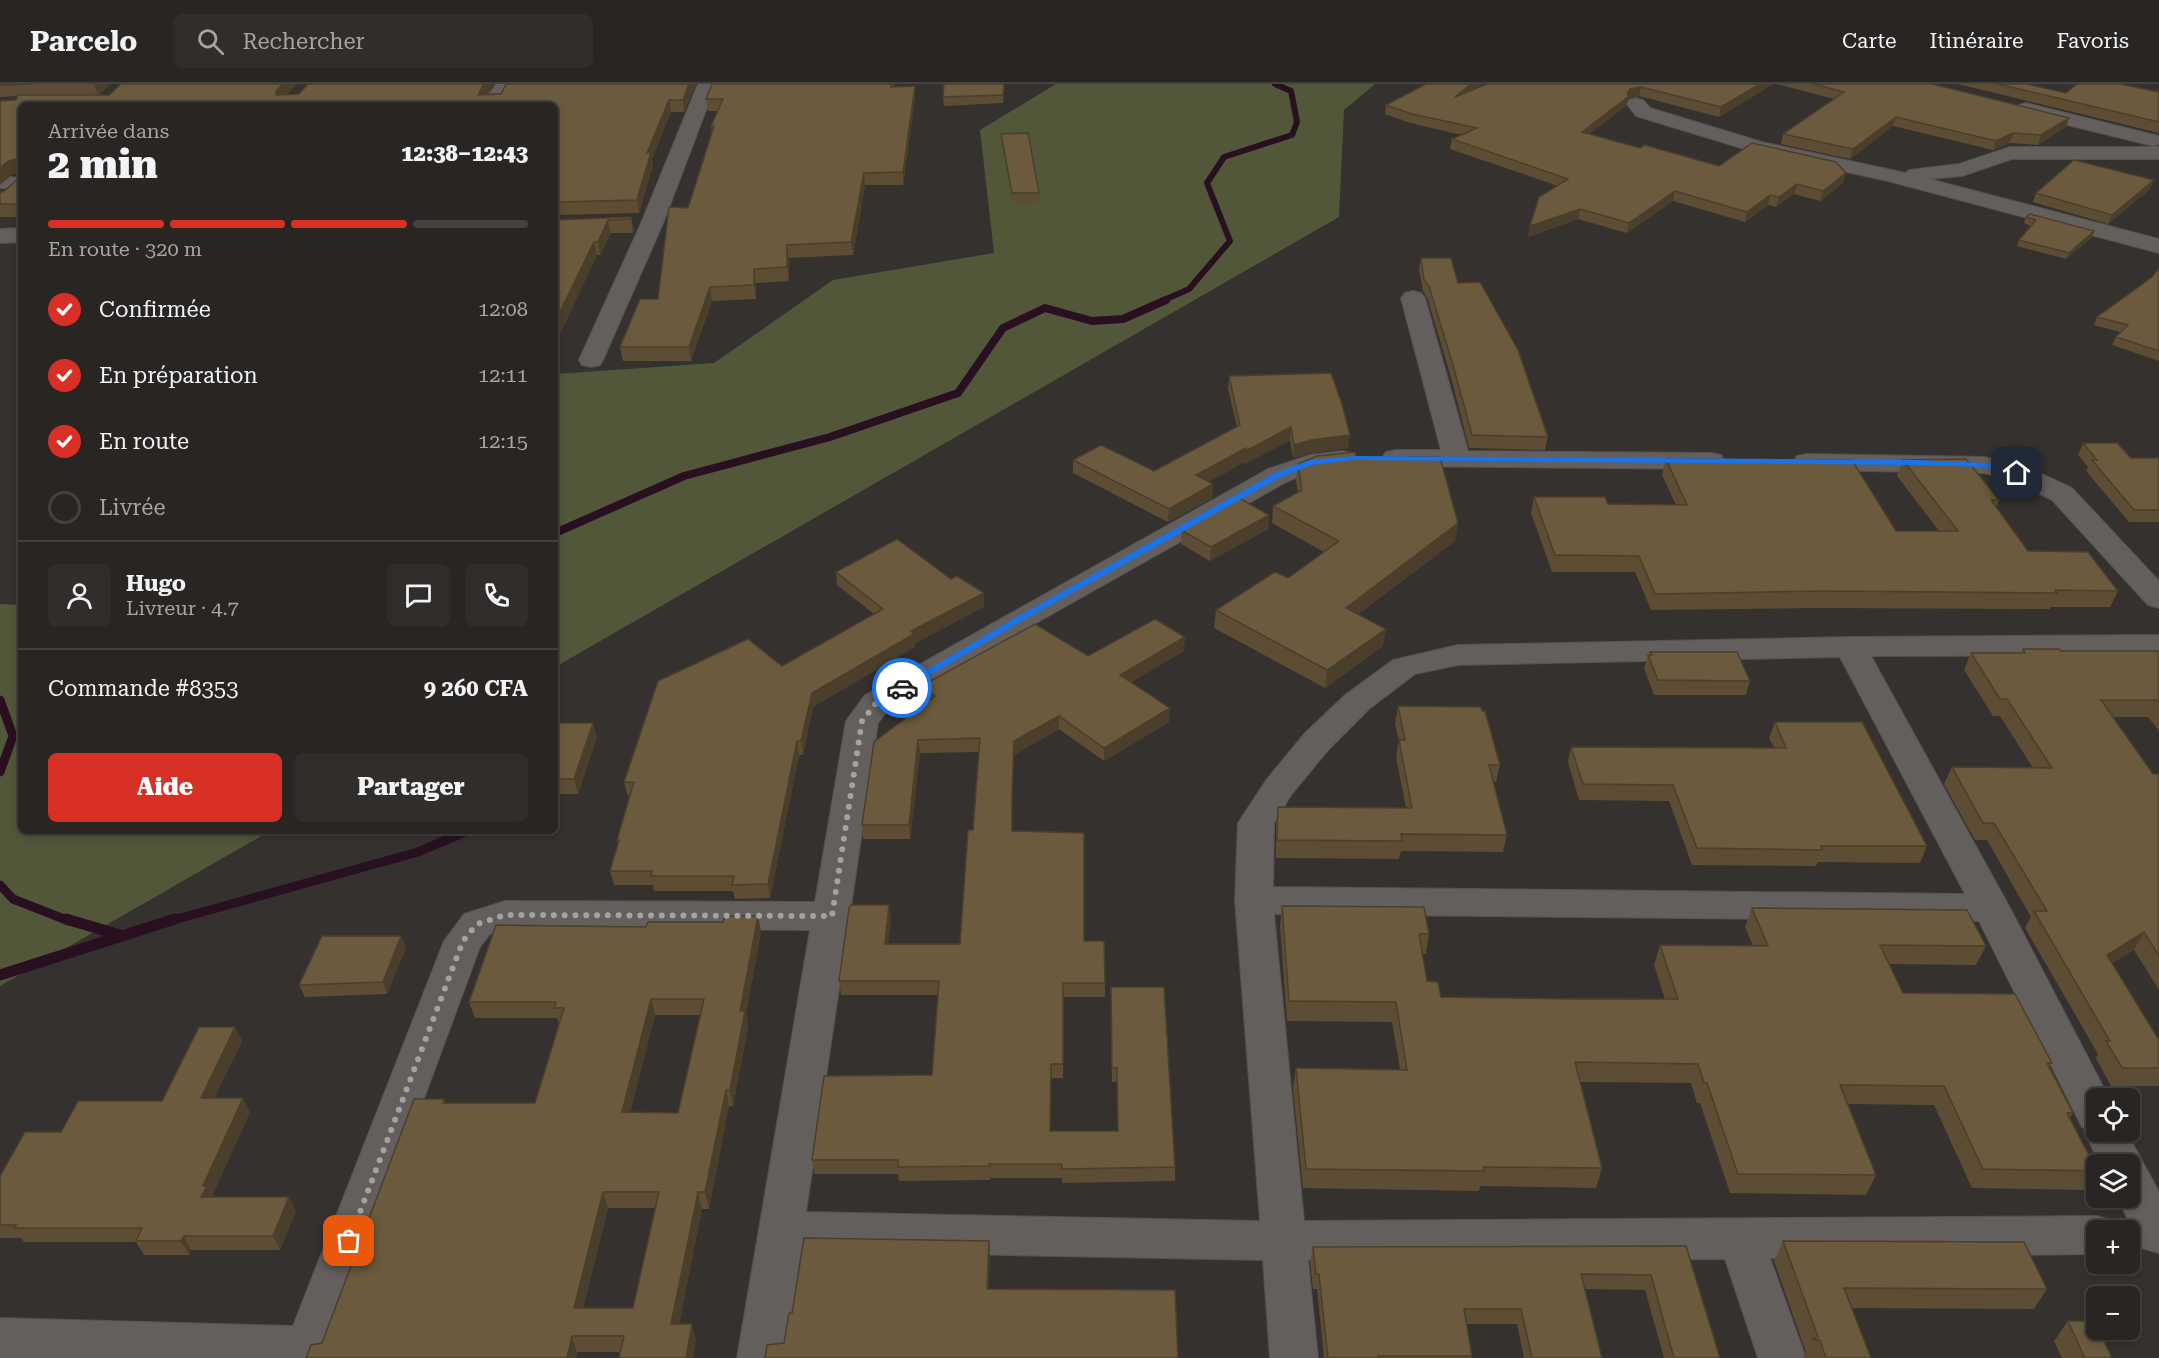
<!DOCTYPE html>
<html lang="fr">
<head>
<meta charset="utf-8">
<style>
  :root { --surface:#282523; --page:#302d2b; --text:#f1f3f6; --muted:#a5a5a6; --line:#444241; --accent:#d93025 }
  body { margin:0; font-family:"Roboto Serif",serif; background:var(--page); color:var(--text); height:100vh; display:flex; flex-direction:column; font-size:22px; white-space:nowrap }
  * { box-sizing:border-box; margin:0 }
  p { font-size:20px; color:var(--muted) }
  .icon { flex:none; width:33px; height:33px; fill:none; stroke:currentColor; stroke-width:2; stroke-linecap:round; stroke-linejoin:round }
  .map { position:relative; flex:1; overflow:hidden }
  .panel { position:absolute; left:18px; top:18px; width:540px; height:732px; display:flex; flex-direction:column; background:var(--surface); border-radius:9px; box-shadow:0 3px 9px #0003,0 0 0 2px var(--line) }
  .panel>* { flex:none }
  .controls { position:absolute; left:2086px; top:1004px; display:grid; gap:12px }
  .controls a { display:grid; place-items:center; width:54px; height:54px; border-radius:9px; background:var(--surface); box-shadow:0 3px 9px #0003,0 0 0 2px var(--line); font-size:30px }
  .pin { position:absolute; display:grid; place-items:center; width:51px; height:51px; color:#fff; margin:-26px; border-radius:12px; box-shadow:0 3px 9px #0006 }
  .courier { position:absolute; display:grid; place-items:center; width:60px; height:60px; margin:-30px; border:4px solid #1a73e8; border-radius:50%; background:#fff; color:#222; box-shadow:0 2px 8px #0007 }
  .headline em { font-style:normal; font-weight:800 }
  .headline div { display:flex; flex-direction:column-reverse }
  .headline { display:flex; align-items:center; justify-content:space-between; height:102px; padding:0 30px }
  h1 { font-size:39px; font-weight:800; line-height:45px }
  .bar { display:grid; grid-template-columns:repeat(4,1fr); gap:9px 6px; align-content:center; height:72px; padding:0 30px }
  .bar i { height:8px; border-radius:4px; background:var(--line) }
  .bar .current { background:var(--accent) }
  .bar p { grid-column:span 4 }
  .line { display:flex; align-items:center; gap:15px; padding:0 30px; border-top:2px solid var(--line) }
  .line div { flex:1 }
  .round { display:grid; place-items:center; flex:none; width:63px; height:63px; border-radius:9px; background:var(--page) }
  ol { padding:0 30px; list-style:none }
  li { display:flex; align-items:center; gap:18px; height:66px }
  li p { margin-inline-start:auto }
  li .icon { padding:6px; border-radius:50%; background:var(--accent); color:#fff; stroke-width:4 }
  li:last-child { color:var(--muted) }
  li i { width:33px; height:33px; border:3px solid var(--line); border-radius:50% }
  .primary-button { display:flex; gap:12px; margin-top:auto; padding:12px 30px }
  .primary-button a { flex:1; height:69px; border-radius:9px; background:var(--accent); color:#fff; font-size:24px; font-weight:800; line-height:69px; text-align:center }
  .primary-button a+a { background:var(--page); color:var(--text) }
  header { display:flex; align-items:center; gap:36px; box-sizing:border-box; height:84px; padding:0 30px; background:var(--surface); border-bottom:2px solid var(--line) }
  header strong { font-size:28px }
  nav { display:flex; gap:33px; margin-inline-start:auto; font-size:21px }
  .search { width:420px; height:54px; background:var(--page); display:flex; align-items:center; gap:15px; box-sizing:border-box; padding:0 21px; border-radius:9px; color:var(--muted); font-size:22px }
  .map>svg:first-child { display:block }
  .green { fill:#52573a }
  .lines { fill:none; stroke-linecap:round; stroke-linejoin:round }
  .stream-far3 { stroke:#291020; stroke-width:6 }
  .stream-far2 { stroke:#291020; stroke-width:8 }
  .stream-far1 { stroke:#291020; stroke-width:9 }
  .stream { stroke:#291020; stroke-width:11 }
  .minor-casing { stroke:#53504e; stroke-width:2 }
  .minor { fill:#635f5d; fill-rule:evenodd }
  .wall { fill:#5c4d34; fill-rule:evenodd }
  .shaded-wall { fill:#4b3f2b }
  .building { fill:#6b5a3d; stroke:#4b3f2b; stroke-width:1.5; fill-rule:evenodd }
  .route { fill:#1a73e8 }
  .done { stroke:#a5a2a0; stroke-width:6; stroke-dasharray:0 10.8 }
</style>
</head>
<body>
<header>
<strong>Parcelo</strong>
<div class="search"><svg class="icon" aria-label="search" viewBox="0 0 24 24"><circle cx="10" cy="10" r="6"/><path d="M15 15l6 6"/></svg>Rechercher</div>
<nav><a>Carte</a><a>Itinéraire</a><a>Favoris</a></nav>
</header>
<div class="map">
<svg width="2159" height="1274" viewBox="0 0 2159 1274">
  <rect width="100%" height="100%" fill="#35312f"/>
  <path class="green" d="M1056 0H1375L1344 26 1339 133 555 583V290L714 279 833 196 994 169 980 46Z
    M0 520 21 521V747H270L0 902Z"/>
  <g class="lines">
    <path class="stream-far3" d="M1162 217 1189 205 1230 157 1207 99 1224 73 1292 51 1297 38 1291 7 1275 0"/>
    <path class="stream-far2" d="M555 449 684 392 830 353 958 309 1003 244 1045 224 1092 237 1123 235 1166 216"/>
    <path class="stream-far1" d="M0 616 13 652 0 688
      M0 801 13 815 69 837
      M170 837 418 768 467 747"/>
    <path class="stream" d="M66 835 120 851
      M0 891 175 835"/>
    <g class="minor-casing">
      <path id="minor" d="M496 0H514L502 21H482Z
        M698 0H716L664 137 603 276 600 281 591 283 582 281 579 276 642 137Z
        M1636 14 1643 16 1650 24 1762 58 1906 89 1909 86 1959 80 2010 63H2159V75H2012L1962 92 1929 95 2159 155V169L1888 97 1751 67 1636 32 1627 20 1629 16Z
        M2026 19 2159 52V60L2153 62 2019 29 2016 25 2019 21Z
        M0 92 21 94V104H0Z
        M21 144V158L0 159V145Z
        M1413 207 1421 209 1425 214 1468 367 1711 369 1721 371 1725 377 1721 383 1711 385 1396 382 1386 380 1382 374 1386 368 1396 366H1441L1401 214 1405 209Z
        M1342 367 1352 369 1356 375 1352 381 1315 387 1288 397 1029 543 889 625 878 639 850 829 852 832 849 837 806 1128 1260 1137 1235 816 1238 739 1267 695 1305 649 1345 611 1393 576 1458 561 1850 553 2159 551V571L1871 572 2010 824 2109 1014H2097V1047H2126L2159 1108V1169L2142 1164 2117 1113H2130V1080H2100L2084 1047 2085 1044 2082 1043 1979 837 1274 830 1304 1137 2097 1132 2113 1137 2117 1146H2097V1170L1770 1174 1806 1274H1758L1725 1175 1308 1176 1318 1274H1270L1263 1176 801 1167 785 1274H737L810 846 506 845 490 850 480 863 328 1274H0V1234L293 1242 444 857 464 830 505 817 815 818 846 637 865 611 1268 385 1310 371ZM1840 573 1965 810 1273 803 1274 739 1291 711 1329 665 1369 625 1415 590 1458 581Z
        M1807 370 1984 373 2027 383 2072 404 2159 497V524L2148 521 2052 416 2008 395 1984 389 1807 386 1797 384 1793 378 1797 372Z"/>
    </g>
    <use href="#minor" class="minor"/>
  </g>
  <path class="wall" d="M0 0H111L98 11H109L121 0H297L287 10H299L308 0H493L488 10 696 0 684 28H671L652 75 653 81 639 129 555 131V21H21V133H0V108H3L17 96 18 89 13 90 16 16 18 12 0 13Z
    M894 0 893 3 915 14 903 101H865L853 171 789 174V197L756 199V215L712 217 691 277H623L620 263 658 215 688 124 712 48 711 42 718 27H708L706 15Z
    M1005 0 1003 19 944 22 943 13Z
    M1481 0 1475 5 1773 0 1719 33 1639 12 1628 14 1626 22 1589 50 1640 64 1719 82 1843 99 1820 117 1794 110 1776 123 1768 121 1745 138 1673 117 1627 149 1578 135 1528 153 1558 102 1450 65 1452 55 1462 51 1410 39 1385 30 1386 21Z
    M1777 0H1932L2066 43 2038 61 2010 59 1993 66 1893 42 1850 75 1781 60 1783 50 1834 15Z
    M1958 0H2027L2066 9 2159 8V49Z
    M1001 50 1039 109V119H1013L1002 59Z
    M2150 105 2108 140 2033 118 2036 109Z
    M631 133 634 146 633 149H611L600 171H597L559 252H555V136Z
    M2026 133 2094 147 2092 153 2066 175 2017 162 2019 156 2031 142 2024 139Z
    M1421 174 1458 199 1548 353 1545 366 1469 364 1451 293 1427 213 1423 208 1419 185Z
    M2159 184V277L2112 261 2116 253 2120 248 2094 241 2097 233 2152 193Z
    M1229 292 1348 364 1310 369 1293 374 1290 356 1245 380V378L1208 398 1213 400 1212 414 1168 438 1073 389V376L1154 387 1237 343 1228 305Z
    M2083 359 2131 374H2159V438H2129L2086 387 2088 383 2078 371Z
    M1356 373 1458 439 1455 457 1358 530 1383 562 1325 604 1214 544 1216 526 1288 494 1324 468 1272 439 1273 422 1298 409 1296 396 1298 380Z
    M1666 375 1896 447H1939L1897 392 1903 376 1999 416 1996 423 2028 467 2118 507 2110 523H2051L2050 525 1817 524 1651 526 1635 488H1552L1531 429 1534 413 1608 420 1676 421 1662 391Z
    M1269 431 1268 445 1210 477 1181 460V446Z
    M836 488 984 523 915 559V563L813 623 803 671H799L770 814 735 815 733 807H654L653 801H614L610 787 618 761 617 756 630 712H628L624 698 782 582 874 530 837 501Z
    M2023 565 2061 567H2159V647L2148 633H2112L2153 690H2159V906L2134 866 2112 879 2159 956V1002H2111L2096 974 2098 970 2025 844 2031 833 1987 756H1975L1944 700 1952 683 2033 684 2000 632H1993L1964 586 1971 569H2021Z
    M1184 567 1131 598 1169 638 1104 677 1059 645 1014 671 1012 722V747L1084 857 1105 899V913H1063V994H1051L1050 1047H1118L1117 998H1112L1111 903 1175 1083V1097L1062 1099V1094H990V1096L899 1097 898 1090H814L812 1076 932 991 938 911H841L839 897 889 821 891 835 888 860H960L973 746 979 668 920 669 910 755H863L862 741 927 618 922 615 921 602 1088 572Z
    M1650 568 1750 597 1746 611H1654L1644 585 1648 571H1650Z
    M1398 622 1500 681 1496 698H1493L1507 751 1503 768 1401 767 1399 775 1276 774V741L1278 723 1406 724 1396 673 1399 657 1395 640Z
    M1775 638 1927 762 1920 779 1818 778 1816 782 1692 781 1669 717 1579 716 1568 678 1571 663 1774 664 1769 654Z
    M555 642 597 653 578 710H555Z
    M1282 822 1429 850 1426 870H1422L1427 897 1441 913 1665 915 1654 881 1660 861 1753 862 1745 843 1752 824 1986 862 1976 881 1889 880 1903 909 2052 979 2050 984 2073 1029 2070 1034 2097 1087 2085 1106 1972 1104 1934 1021 1848 1020 1876 1091 1866 1111 1730 1109 1700 1019H1697L1691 999 1580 998 1602 1084 1596 1104 1480 1102 1479 1107 1303 1104 1293 1004 1296 984 1400 985 1392 938 1287 937 1280 841Z
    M761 848 746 930 748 943 733 1022H729L709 1125H702L679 1240 696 1256 620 1268H577L576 1274H306L322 1259 444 1015 446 1019H535L559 941 557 934H475L469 918ZM655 931H700L678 1029H630ZM608 1124H656L633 1224H583Z
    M401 852 406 864 387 910 305 913 299 901Z
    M235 943 242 957 214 1014 250 1028 212 1112 213 1113 296 1127 280 1166H191L189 1171H144L136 1158H24L21 1154H0V1092L61 1048 162 1017Z
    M1783 1157 2047 1205 2034 1225 1852 1224 1871 1274H1803L1806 1268 1774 1177Z
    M1686 1162 1720 1274H1664L1645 1206 1585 1205 1602 1274H1524L1517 1240H1466L1472 1272V1274H1324L1317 1205H1313L1310 1178 1313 1163Z
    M2068 1237 2112 1274H2062L2054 1257Z"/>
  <path class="shaded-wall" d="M94 0H111L98 11Z
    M283 0H297L279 19 276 11V7Z
    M484 0H493L481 21 478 11Z
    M689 0H696L684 28 683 16Z
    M1004 0H1005L1003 19V11Z
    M1471 0H1481L1454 22 1455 13Z
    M1760 0H1773L1719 33 1721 23Z
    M915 2V14L903 101V88Z
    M1641 3 1639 12 1628 14 1626 22 1580 57 1582 48 1627 10 1630 5Z
    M669 16 671 28 652 75 653 81 639 129 637 116 647 69Z
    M1896 33 1893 42 1850 75 1853 65Z
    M2069 34 2066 43 2038 61 2041 51Z
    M2013 49 2010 59 1993 66 1996 57Z
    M15 75 20 88 13 90 0 101V84L7 78Z
    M864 89 865 101 853 171 851 158Z
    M1846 89 1843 99 1820 117 1823 107Z
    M2154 96 2150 105 2108 140 2112 131Z
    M1797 100 1794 110 1776 123 1779 113Z
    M1675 107 1673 117 1627 149 1629 139Z
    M1770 111 1768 121 1745 138 1747 128Z
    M1580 125 1578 135 1528 153 1530 142Z
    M631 133 634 146 633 149 631 135Z
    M608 136 611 149 600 171 598 158Z
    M2094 147 2092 153 2066 175 2069 169Z
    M594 158 597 171 559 252 556 238Z
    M787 161 789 174V197L787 183Z
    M754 185 756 199V215L754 201Z
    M710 203 712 217 691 277 689 263Z
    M1291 343 1290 356 1245 380 1246 367Z
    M1350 351 1348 364 1310 369 1293 374 1294 361 1311 356Z
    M1246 364 1245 378 1196 405V391Z
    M1213 400 1212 414 1168 438 1169 425Z
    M1269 431 1268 445 1210 477 1211 463Z
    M1458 439 1455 457 1343 542 1346 524Z
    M984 509V523L915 559V563L813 623 803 671 801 657 812 609 911 547Z
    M1386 545 1383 562 1325 604 1327 586Z
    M1185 553 1184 567 1120 605V591Z
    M1170 624 1169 638 1104 677V664Z
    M1059 632V645L1014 671 1012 722V761V709L1014 657Z
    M593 639 597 653 578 710 574 695Z
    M918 656 920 669 910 755 909 741Z
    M797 657 799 671 770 814 768 800Z
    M889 821 891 835 886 874 885 860Z
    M758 832 761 848 746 930 748 943 733 1022 730 1006 740 927Z
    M2144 848 2134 866 2097 888 2107 871Z
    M401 852 406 864 387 910 383 898Z
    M651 915 655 931 626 1045 622 1028Z
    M235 943 242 957 208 1028 201 1014Z
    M726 1006 729 1022 709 1125 705 1108Z
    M243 1014 250 1028 212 1112 214 1115 201 1113 203 1102Z
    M603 1108 608 1124 579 1240 574 1224Z
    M698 1108 702 1125 676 1256 671 1240Z
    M289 1113 296 1127 280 1166 273 1152Z
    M184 1152 191 1166 189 1171 181 1157Z
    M989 1157 990 1173 988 1221 987 1205Z
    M692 1240 696 1256 693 1274H686Z
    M572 1252 577 1268 576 1274H567Z"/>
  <path class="building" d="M0 0H34L0 1Z
    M121 0H283L276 7V11L299 10 308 0H484L478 11 501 10 506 0H689L683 16H669L647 69 651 68 637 116 555 118V21H21V120H0V108H3L17 96 18 77 15 75 7 78 0 84V17L16 16 18 11H109Z
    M712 0H891V3L915 2 903 88 864 89 851 158 787 161V183L754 185V201L710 203 689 263H620L640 215H658L669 123 688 124 714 42H711L723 15H706Z
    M944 0H1004L1003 11 943 13Z
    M1426 0H1471L1455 13 1487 0H1760L1721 23 1641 3 1630 5 1627 10 1628 13 1582 48 1640 64 1645 61 1719 82 1752 59 1836 78 1846 89 1823 107 1797 100 1779 113 1770 111 1747 128 1675 107 1629 139 1580 125 1530 142 1539 113 1568 95 1452 55 1477 44 1412 30 1386 21Z
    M1814 0H1932L2069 34 2041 51 2013 49 1996 57 1896 33 1853 65 1783 50 1844 8Z
    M1998 0H2027L2066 9 2077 0H2120L2159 8V38Z
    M1028 49 1039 109H1012L1001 50Z
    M2074 76 2154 96 2112 131 2036 109Z
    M2030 130 2094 147 2069 169 2019 156 2036 136 2026 133Z
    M631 133V135L608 136 598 158H594L555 238V136Z
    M1421 174H1451L1458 199 1480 198 1518 266 1548 353 1472 351 1453 281 1429 202 1424 196Z
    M2159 184V267L2116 253 2128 241 2097 233 2152 193Z
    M1331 289 1342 320 1350 351 1311 356 1294 361 1291 343 1246 367V364L1196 391 1213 400 1169 425 1073 376 1101 361 1154 387 1240 341 1229 292Z
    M2083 359H2117L2131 374H2159V426H2134L2092 376H2097Z
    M1355 368 1356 373H1440L1458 439 1346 524 1386 545 1327 586 1216 526 1275 488 1288 494 1339 457 1273 422 1302 406 1298 380 1317 372Z
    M1666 375 1852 376 1896 447H1958L1903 376 1966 375 1999 416H1991L2028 467 2088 468 2118 507 2055 506 2057 509 1823 507 1655 510 1639 472 1555 471 1534 413H1605L1608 420 1687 421Z
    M1239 414 1269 431 1211 463 1181 446Z
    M897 455 951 495 957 492 984 509 911 547 914 550 812 609 801 657H797L768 800 732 801 734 792H651L652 787H610L619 756H617L634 698H624L658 597 748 555 782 582 883 525 836 488Z
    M1155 535 1185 553 1120 591 1170 624 1104 664 1059 632 1014 657 1012 709V747L1084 749V857H1104L1105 899H1063V980H1051L1050 1047H1118L1117 984H1112L1111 903H1164L1175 1083 1062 1085V1080H989V1082L898 1083V1076H812L824 992 932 991 939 897H839L849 824 851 821H889L885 860H960L968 746H973L980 654 918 656 909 741H862L874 658 935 612 921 602 1035 540 1088 572Z
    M2023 565H2059L2061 567H2159V619L2157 616H2101L2153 690H2159V872L2144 848 2107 871 2159 956V984H2122L2106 957H2110L2034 827H2047L1994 739H1983L1952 683 2052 684 2007 615H2000L1971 569H2025Z
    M1650 568H1737L1750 597 1658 596 1648 571H1652Z
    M1398 622 1481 623 1482 627H1485L1500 681H1489L1507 751 1401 750 1402 757 1277 756 1278 723 1412 724 1399 656H1405Z
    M1775 638H1862L1927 762H1821L1822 766 1697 764 1673 701 1583 700 1571 663 1786 664Z
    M556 639H593L574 695H555V642Z
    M1282 822 1424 823 1429 850H1419L1427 897 1438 898 1441 913 1570 915H1678L1660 861 1768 862 1752 824 1967 826 1986 862 1880 861 1903 909 2015 910 2052 979H2047L2073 1029H2067L2097 1087 1983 1085 1944 1002 1840 1001 1876 1091 1738 1090 1707 999H1704L1698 980 1575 978 1602 1084 1483 1083 1484 1087 1306 1085 1296 984 1407 986 1396 918 1289 917Z
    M725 832H758L740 927H745L730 1006H726L705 1108H698L671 1240H692L686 1274H619L624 1252H572L567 1274H306L311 1261 322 1259 414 1015H444L443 1019H535L564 924H554L556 918H469L496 841 646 843 648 838H723ZM651 915H704L678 1029 622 1028ZM603 1108H659L633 1224H574Z
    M322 852H401L383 898 299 901Z
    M199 943H235L201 1014H243L203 1102H207L201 1113H289L273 1152H184L181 1157H136L142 1144H14L16 1141H0V1092L25 1048H61L78 1017H162Z
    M804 1154 989 1157 987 1205 1175 1206 1178 1274H765L767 1261 784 1259 789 1229H792Z
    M1783 1157 2024 1158 2047 1205 1844 1204 1871 1274H1826L1820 1256H1812L1818 1253Z
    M1686 1162 1720 1274H1674L1651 1191 1581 1190 1602 1274H1532L1521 1225H1464L1472 1272H1378V1274H1328L1319 1190H1316L1313 1163Z
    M2068 1237H2094L2112 1274H2085Z"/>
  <path class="route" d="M1353 372 1918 376 1984 379 2021 389 2017 392 1984 383 1918 381 1353 376 1312 381 1281 393 1022 537 905 606 897 604 1015 534 1275 389 1310 376Z"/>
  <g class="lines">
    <path class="done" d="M349 1157 463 857 477 840 505 831 832 832 862 637 877 618 902 604"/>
  </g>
</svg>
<div class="controls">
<a><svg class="icon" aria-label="locate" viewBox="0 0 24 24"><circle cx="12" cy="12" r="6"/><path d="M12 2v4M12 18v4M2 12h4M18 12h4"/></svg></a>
<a><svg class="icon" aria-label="layers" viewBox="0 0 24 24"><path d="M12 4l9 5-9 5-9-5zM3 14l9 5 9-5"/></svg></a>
<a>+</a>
<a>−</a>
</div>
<div class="pin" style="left:349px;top:1157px;background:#ea580c"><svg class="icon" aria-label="bag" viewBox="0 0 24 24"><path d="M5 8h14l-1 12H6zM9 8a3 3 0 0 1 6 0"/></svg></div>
<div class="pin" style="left:2017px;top:389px;background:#1f2937"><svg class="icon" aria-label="home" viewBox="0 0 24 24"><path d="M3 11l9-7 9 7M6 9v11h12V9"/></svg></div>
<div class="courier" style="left:902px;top:604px"><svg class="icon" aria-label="car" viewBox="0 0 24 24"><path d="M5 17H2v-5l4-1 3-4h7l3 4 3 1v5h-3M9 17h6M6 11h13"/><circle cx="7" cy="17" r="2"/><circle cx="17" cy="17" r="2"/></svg></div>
<section class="panel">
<div class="headline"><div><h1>2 min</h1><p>Arrivée dans</p></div><em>12:38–12:43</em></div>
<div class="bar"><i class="current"></i><i class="current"></i><i class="current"></i><i></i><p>En route · 320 m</p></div>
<ol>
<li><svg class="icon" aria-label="check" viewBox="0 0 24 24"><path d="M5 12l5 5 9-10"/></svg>Confirmée<p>12:08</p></li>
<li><svg class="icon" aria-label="check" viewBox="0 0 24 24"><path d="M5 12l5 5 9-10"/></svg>En préparation<p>12:11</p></li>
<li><svg class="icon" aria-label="check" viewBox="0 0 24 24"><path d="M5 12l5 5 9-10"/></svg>En route<p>12:15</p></li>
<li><i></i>Livrée</li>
</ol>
<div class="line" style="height:108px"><a class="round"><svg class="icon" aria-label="person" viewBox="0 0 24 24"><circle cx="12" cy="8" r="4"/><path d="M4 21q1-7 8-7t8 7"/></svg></a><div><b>Hugo</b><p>Livreur · 4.7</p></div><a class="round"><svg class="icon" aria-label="chat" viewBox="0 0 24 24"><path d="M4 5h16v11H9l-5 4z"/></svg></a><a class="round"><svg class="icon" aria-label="phone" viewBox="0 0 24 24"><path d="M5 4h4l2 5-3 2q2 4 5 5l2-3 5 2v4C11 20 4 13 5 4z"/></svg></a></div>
<div class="line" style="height:78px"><div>Commande #8353</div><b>9 260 CFA</b></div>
<div class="primary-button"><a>Aide</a><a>Partager</a></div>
</section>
</div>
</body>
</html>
